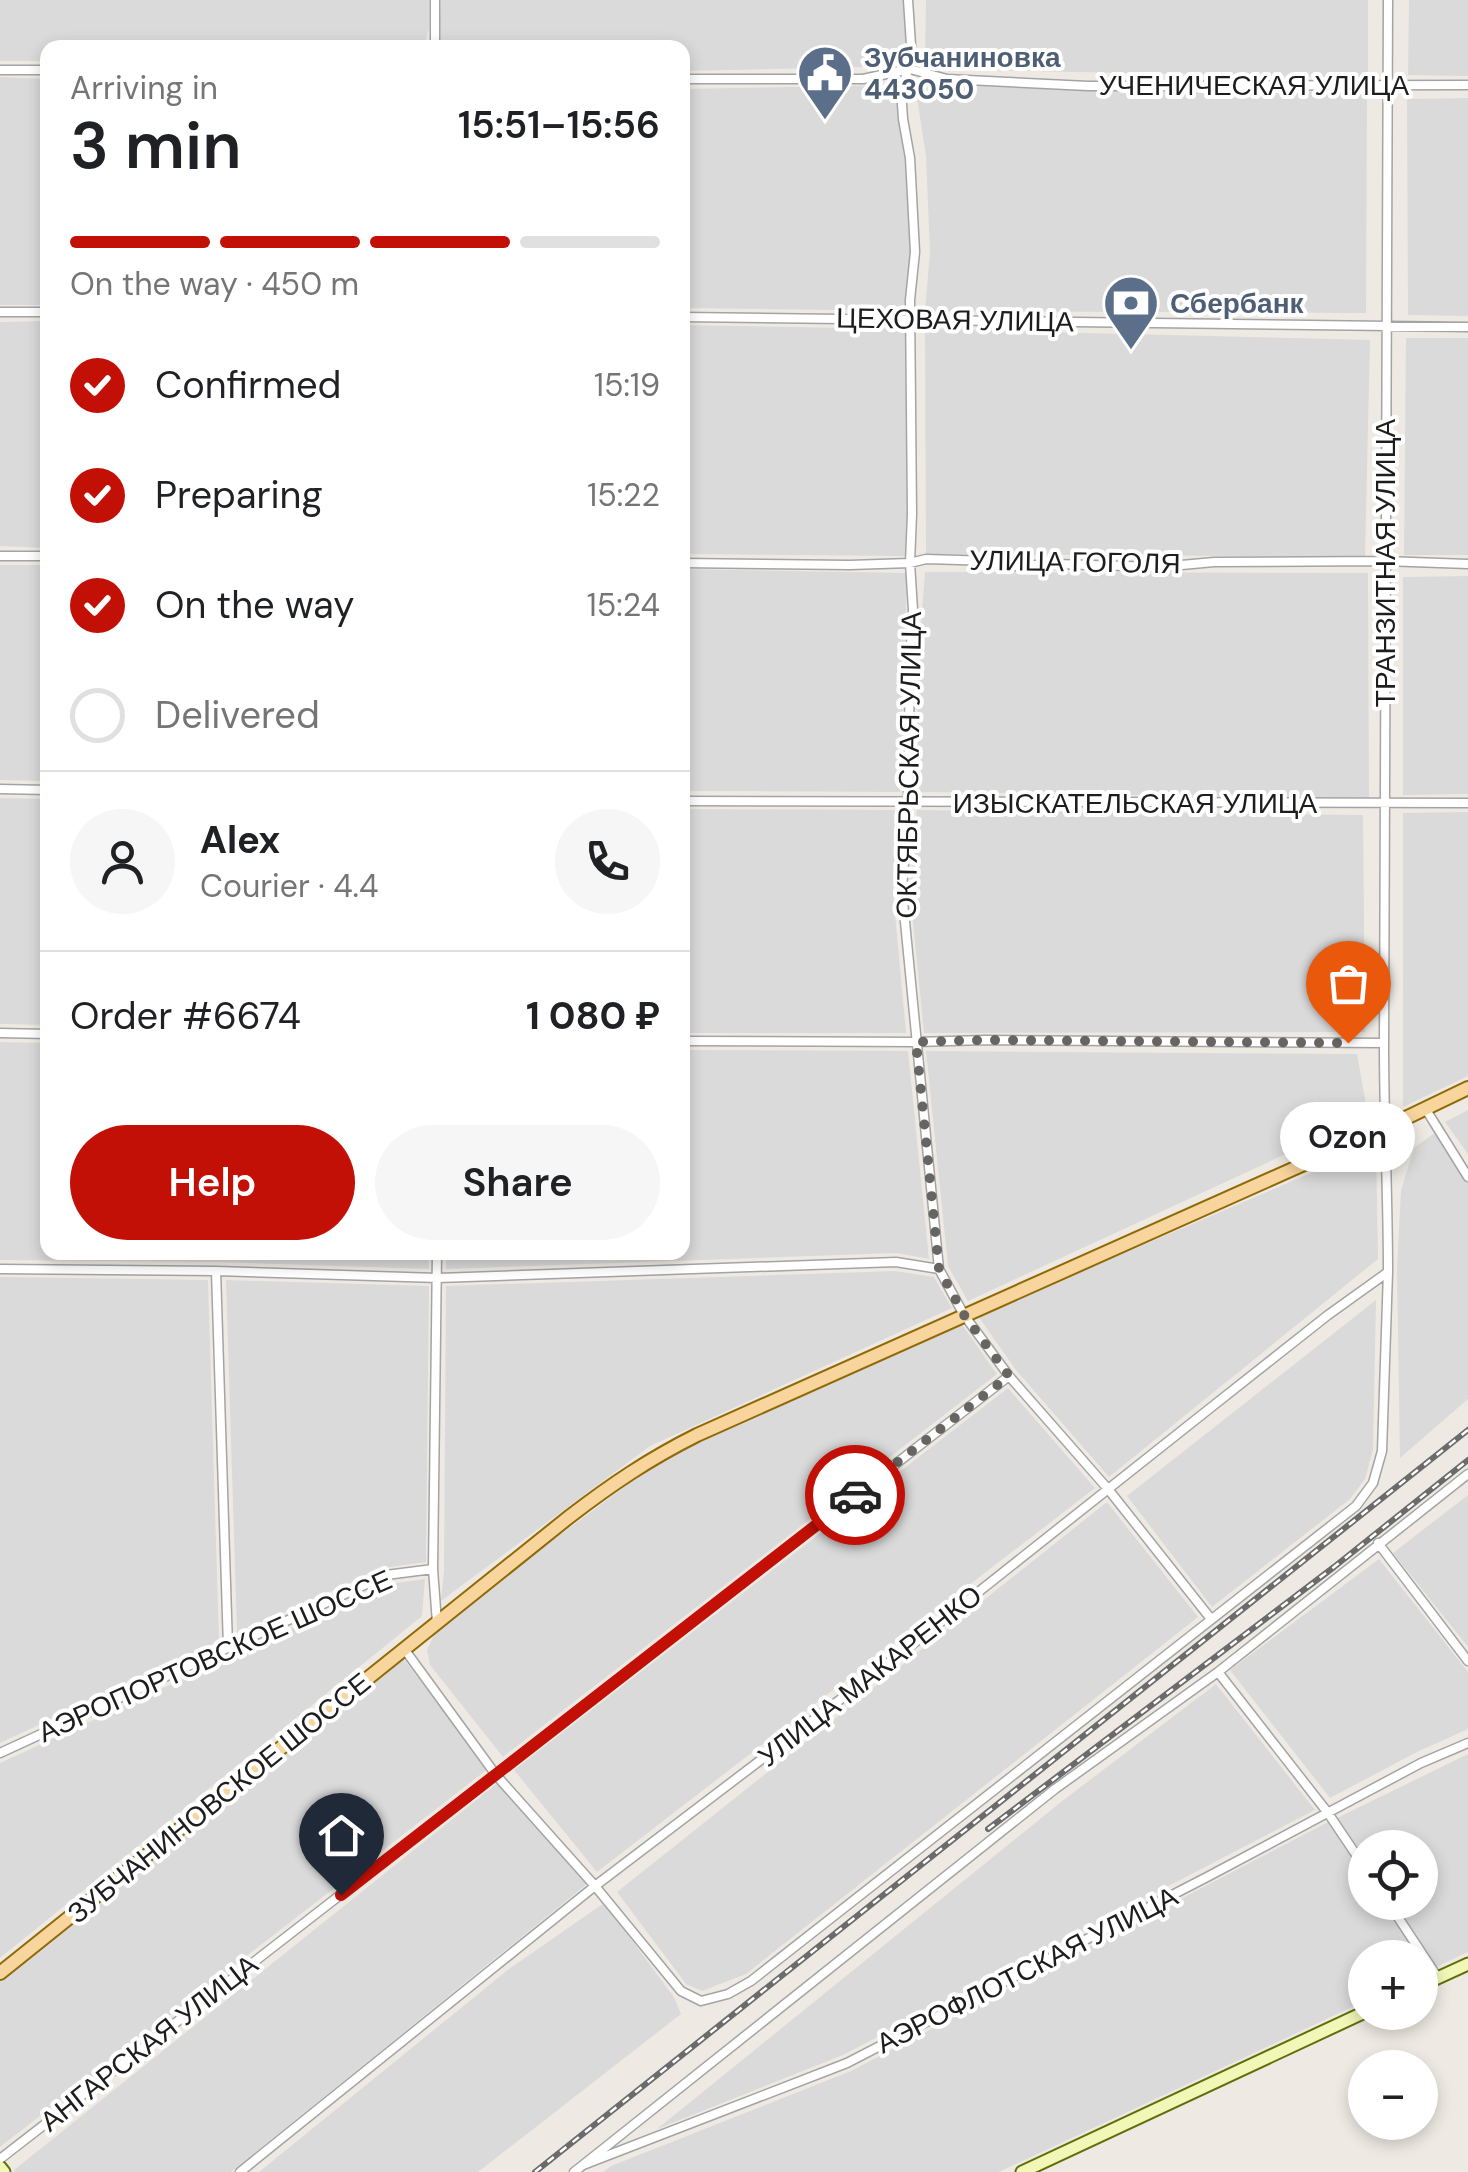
<!DOCTYPE html>
<html lang="en">
<head>
<meta charset="utf-8">
<style>
  :root { --surface:#fff; --page:#f6f6f6; --text:#202124; --muted:#757577; --line:#e0e0e0; --accent:#c21007 }
  body { margin:0; font-family:"DM Sans",sans-serif; background:var(--page); color:var(--text); height:100vh; display:flex; flex-direction:column; font-size:38px; white-space:nowrap }
  * { box-sizing:border-box; margin:0 }
  p { font-size:32px; color:var(--muted) }
  .icon { flex:none; width:55px; height:55px; fill:none; stroke:currentColor; stroke-width:2; stroke-linecap:round; stroke-linejoin:round }
  .map { position:relative; flex:1; overflow:hidden }
  .side { position:absolute; left:40px; top:40px; width:650px; height:1220px; display:flex; flex-direction:column; background:var(--surface); border-radius:20px; box-shadow:0 5px 15px #0003 }
  .side>* { flex:none }
  .controls { position:absolute; left:1348px; top:1830px; display:grid; gap:20px }
  .controls a { display:grid; place-items:center; width:90px; height:90px; border-radius:50%; background:var(--surface); box-shadow:0 5px 15px #0003; font-size:50px }
  .pin { position:absolute; display:grid; place-items:center; width:85px; height:85px; color:#fff; margin:-102px -42px; border-radius:50% 50% 50% 0; rotate:-45deg; box-shadow:0 0 10px #0007 }
  .pin .icon { rotate:45deg }
  .courier { position:absolute; display:grid; place-items:center; width:100px; height:100px; margin:-50px; border:8px solid #c21007; border-radius:50%; background:#fff; color:#222; box-shadow:0 2px 12px #0007 }
  .bubble { position:absolute; height:70px; border-radius:35px; background:var(--surface); box-shadow:0 5px 15px #0003; font-size:32px; font-weight:600; line-height:70px; text-align:center }
  .head em { font-style:normal; font-weight:600 }
  .head div { display:flex; flex-direction:column-reverse }
  .head { display:flex; align-items:center; justify-content:space-between; height:170px; padding:0 30px }
  h1 { font-size:65px; font-weight:600; line-height:75px }
  .bar { display:grid; grid-template-columns:repeat(4,1fr); gap:15px 10px; align-content:center; height:120px; padding:0 30px }
  .bar i { height:12px; border-radius:8px; background:var(--line) }
  .bar .on { background:var(--accent) }
  .bar p { grid-column:span 4 }
  .line { display:flex; align-items:center; gap:25px; padding:0 30px; border-top:2px solid var(--line) }
  .line div { flex:1 }
  .round { display:grid; place-items:center; flex:none; width:105px; height:105px; border-radius:52px; background:var(--page) }
  ol { padding:0 30px; list-style:none }
  li { display:flex; align-items:center; gap:30px; height:110px }
  li p { margin-inline-start:auto }
  li .icon { padding:10px; border-radius:50%; background:var(--accent); color:#fff; stroke-width:4 }
  li:last-child { color:var(--muted) }
  li i { width:55px; height:55px; border:5px solid var(--line); border-radius:50% }
  .cta { display:flex; gap:20px; margin-top:auto; padding:20px 30px }
  .cta a { flex:1; height:115px; border-radius:60px; background:var(--accent); color:#fff; font-size:40px; font-weight:600; line-height:115px; text-align:center }
  .cta a+a { background:var(--page); color:var(--text) }
  .map>svg:first-child { display:block }
  .residential { fill:#dbdada }
  .lines { fill:none; stroke-linecap:round; stroke-linejoin:round }
  .street-casing { stroke:#a4a4a4; stroke-width:11 }
  .secondary-casing { stroke:#5f6f08; stroke-width:15 }
  .primary-casing { stroke:#906905; stroke-width:16 }
  .street { stroke:#fff; stroke-width:8 }
  .secondary { stroke:#f1f7b7; stroke-width:11 }
  .primary { stroke:#f8d59d; stroke-width:12 }
  .rail-casing { stroke:#6b6b6b; stroke-width:6 }
  .rail { stroke:#fff; stroke-width:2.5; stroke-dasharray:8; stroke-linecap:butt }
  .done { stroke:#666562; stroke-width:10; stroke-dasharray:0 18 }
  .route { stroke:#c21007; stroke-width:12 }
  .labels { text-anchor:middle; dominant-baseline:central; stroke-width:8; stroke-linejoin:round; paint-order:stroke }
  .service-label { font-size:28px; font-weight:bold; fill:#4e5e75; stroke:#fff; text-anchor:start }
  .street-label { font-size:28px; fill:#1d1d1d; stroke:#fff }
</style>
</head>
<body>
<div class="map">
<svg width="1468" height="2172" viewBox="0 0 1468 2172">
  <rect width="100%" height="100%" fill="#eeeae3"/>
  <path class="residential" d="M0 0H429V28L424 47 48 48 47 61H0Z
    M441 0H906L905 66 683 71 682 48H438Z
    M926 0H1368V78L925 69Z
    M1409 0H1468V76L1408 75Z
    M0 77 47 79V305H0Z
    M895 85 908 157 913 252 907 311 683 308 682 89Z
    M915 85 1367 93 1366 313 925 311 930 252 926 156Z
    M1468 98V316L1408 315 1407 99Z
    M47 321V548L0 546V322Z
    M683 325 908 329V556L683 554Z
    M925 329 1370 340 1365 557 926 554Z
    M1406 338H1468V555H1404Z
    M0 565H47V781L0 780Z
    M683 569 907 573 900 792 683 791Z
    M925 572 1368 573 1369 798 917 792 918 662Z
    M1468 576V794L1403 795V577Z
    M0 798 47 799V1025L0 1024Z
    M683 809 899 810 893 892 906 1033H683Z
    M917 810 1363 815 1365 1032 924 1033 910 891Z
    M1468 812V1076L1403 1107V813Z
    M0 1042 47 1043 48 1252H428L429 1269 217 1262 0 1260Z
    M683 1050 908 1051 929 1259 897 1253 446 1269V1253L682 1252Z
    M926 1051 1357 1054 1368 1116 968 1301 948 1266Z
    M1468 1110V1154L1445 1122Z
    M1436 1132 1468 1183V1399L1400 1458 1397 1270 1401 1190 1414 1148Z
    M1376 1145 1378 1259 1109 1477 1016 1370 978 1316Z
    M895 1271 934 1277 952 1308 650 1446 441 1601 444 1570 446 1286Z
    M0 1277 208 1280 219 1641 0 1743Z
    M226 1280 429 1286 426 1562 383 1568 237 1633Z
    M1376 1300 1373 1450 1365 1479 1350 1499 1212 1607 1127 1496Z
    M961 1323 997 1374 503 1757 430 1665 427 1650 438 1626 659 1461Z
    M1008 1388 1095 1488 597 1872 514 1770Z
    M1468 1495V1647L1393 1553Z
    M1107 1502 1198 1617 746 1974 702 1991 686 1984 617 1892Z
    M1379 1559 1468 1672V1729L1417 1752 1330 1798 1230 1670Z
    M425 1579 422 1616 0 1958V1763L389 1584Z
    M401 1656 489 1768 0 2147V1981Z
    M1216 1684 1315 1810 843 2055 657 2129 1061 1802Z
    M1468 1754V1952L1436 1967 1393 1903 1420 1902V1848H1365V1860L1337 1818Z
    M500 1781 587 1884 231 2172H15L14 2170Z
    M1328 1822 1365 1877V1902L1382 1903 1419 1957 1365 1958V2001L999 2172H603L611 2166 851 2071Z
    M604 1903 674 1997 681 2014 478 2172H259L509 1969Z"/>
  <g class="lines">
    <g class="street-casing">
      <path id="street" d="M908 0 912 60 901 89 903 119 910 158 915 252 910 300 912 514 910 563 913 610 910 662 908 801 902 891 939 1269 964 1315 1009 1376 1108 1489 1211 1619
        M435 48V0
        M0 70H48
        M682 79H863L910 69 947 79 1088 86 1468 85
        M0 312H48
        M682 317 1468 327
        M0 556H48
        M682 563 850 565 910 563 926 559 992 561 1015 566 1056 564 1160 567 1214 562 1384 561 1468 564
        M0 789 48 790
        M682 801 1468 803
        M0 1033 48 1034
        M682 1041 916 1042 985 1040 1384 1043
        M1425 1108 1468 1177
        M0 1269 216 1271 438 1278 896 1262 939 1269
        M216 1271 228 1647
        M1378 1543 1468 1661
        M437 1623 433 1569 437 1252
        M405 1650 496 1775 595 1886 681 1991 701 2001 728 1994 751 1981 1356 1506 1373 1483 1382 1451 1388 1272
        M1218 1672 1328 1813 1365 1868
        M0 1753 386 1575 433 1569
        M1388 1902 1438 1978
        M0 2159 1009 1376
        M583 2165 1055 1789 1218 1672 1468 1474
        M240 2172 595 1886 904 1651 1204 1413 1328 1315 1388 1272C1388 1196 1384 1120 1384 1045 1383 696 1386 348 1388 0
        M574 2172 583 2165 847 2063 1209 1876 1421 1763 1468 1743"/>
    </g>
    <g class="secondary-casing">
      <path id="secondary" d="M1420 1986 1468 1964
        M0 2167 4 2172
        M1022 2172 1365 2012"/>
    </g>
    <g class="primary-casing">
      <path id="primary" d="M0 1973 569 1517C612 1484 649 1459 697 1435L1387 1127 1468 1088"/>
    </g>
    <use href="#street" class="street"/>
    <use href="#secondary" class="secondary"/>
    <use href="#primary" class="primary"/>
    <g class="rail-casing">
      <path id="rail" d="M988 1829 1334 1567 1468 1460
        M535 2172 1468 1430"/>
    </g>
    <use href="#rail" class="rail"/>
  </g>
  <g class="lines">
    <path class="done" d="M855 1495 1009 1376 964 1315 939 1269 916 1042 984 1040 1348 1043"/>
    <path class="route" d="M341 1895 855 1495"/>
  </g>
  <defs>
    <g id="civic-pin" transform="scale(2.875)"><path d="M0 17L-7.5 6A9.5 9.5 0 1 1 7.5 6Z" fill="#5c6f8a" stroke="#fff"/><path d="M-.6-6.5H3V-4.5H.6V-3L4-1V1h2V6H-6V1h2V-1L-.6-3ZM-1.2 2.5V6h2.4V2.5Z" fill="#fff"/></g>
    <g id="bank-pin" transform="scale(2.875)"><path d="M0 17L-7.5 6A9.5 9.5 0 1 1 7.5 6Z" fill="#5c6f8a" stroke="#fff"/><path d="M-6-4H6V4H-6ZM0-2.3a2.3 2.3 0 1 0 0 4.6a2.3 2.3 0 1 0 0-4.6Z" fill="#fff"/></g>
  </defs>
  <g fill-rule="evenodd">
    <use href="#civic-pin" x="825" y="73"/>
    <use href="#bank-pin" x="1131" y="303"/>
  </g>
  <g class="labels">
    <g class="service-label">
      <text x="864" y="57">Зубчаниновка<tspan x="864" dy="32">443050</tspan></text>
      <text x="1170" y="303">Сбербанк</text>
    </g>
    <g class="street-label">
      <text x="1254" y="85">УЧЕНИЧЕСКАЯ УЛИЦА</text>
      <text transform="translate(955 320) rotate(1)">ЦЕХОВАЯ УЛИЦА</text>
      <text transform="translate(1075 562) rotate(1)">УЛИЦА ГОГОЛЯ</text>
      <text transform="translate(1385 563) rotate(-90)">ТРАНЗИТНАЯ УЛИЦА</text>
      <text transform="translate(909 765) rotate(-89)">ОКТЯБРЬСКАЯ УЛИЦА</text>
      <text x="1135" y="803">ИЗЫСКАТЕЛЬСКАЯ УЛИЦА</text>
      <text transform="translate(215 1656) rotate(-24)">АЭРОПОРТОВСКОЕ ШОССЕ</text>
      <text transform="translate(870 1676) rotate(-38)">УЛИЦА МАКАРЕНКО</text>
      <text transform="translate(219 1798) rotate(-39)">ЗУБЧАНИНОВСКОЕ ШОССЕ</text>
      <text transform="translate(1027 1970) rotate(-27)">АЭРОФЛОТСКАЯ УЛИЦА</text>
      <text transform="translate(149 2043) rotate(-38)">АНГАРСКАЯ УЛИЦА</text>
    </g>
  </g>
</svg>
<div class="controls">
<a><svg class="icon" aria-label="locate" viewBox="0 0 24 24"><circle cx="12" cy="12" r="6"/><path d="M12 2v4M12 18v4M2 12h4M18 12h4"/></svg></a>
<a>+</a>
<a>−</a>
</div>
<div class="pin" style="left:1348px;top:1043px;background:#ea580c"><svg class="icon" aria-label="bag" viewBox="0 0 24 24"><path d="M5 8h14l-1 12H6zM9 8a3 3 0 0 1 6 0"/></svg></div>
<div class="pin" style="left:341px;top:1895px;background:#1f2937"><svg class="icon" aria-label="home" viewBox="0 0 24 24"><path d="M3 11l9-7 9 7M6 9v11h12V9"/></svg></div>
<div class="courier" style="left:855px;top:1495px"><svg class="icon" aria-label="car" viewBox="0 0 24 24"><path d="M5 17H2v-5l4-1 3-4h7l3 4 3 1v5h-3M9 17h6M6 11h13"/><circle cx="7" cy="17" r="2"/><circle cx="17" cy="17" r="2"/></svg></div>
<div class="bubble" style="left:1280px;top:1102px;width:135px">Ozon</div>
<section class="side">
<div class="head"><div><h1>3 min</h1><p>Arriving in</p></div><em>15:51–15:56</em></div>
<div class="bar"><i class="on"></i><i class="on"></i><i class="on"></i><i></i><p>On the way · 450 m</p></div>
<ol>
<li><svg class="icon" aria-label="check" viewBox="0 0 24 24"><path d="M5 12l5 5 9-10"/></svg>Confirmed<p>15:19</p></li>
<li><svg class="icon" aria-label="check" viewBox="0 0 24 24"><path d="M5 12l5 5 9-10"/></svg>Preparing<p>15:22</p></li>
<li><svg class="icon" aria-label="check" viewBox="0 0 24 24"><path d="M5 12l5 5 9-10"/></svg>On the way<p>15:24</p></li>
<li><i></i>Delivered</li>
</ol>
<div class="line" style="height:180px"><a class="round"><svg class="icon" aria-label="person" viewBox="0 0 24 24"><circle cx="12" cy="8" r="4"/><path d="M4 21q1-7 8-7t8 7"/></svg></a><div><b>Alex</b><p>Courier · 4.4</p></div><a class="round"><svg class="icon" aria-label="phone" viewBox="0 0 24 24"><path d="M5 4h4l2 5-3 2q2 4 5 5l2-3 5 2v4C11 20 4 13 5 4z"/></svg></a></div>
<div class="line" style="height:130px"><div>Order #6674</div><b>1 080 ₽</b></div>
<div class="cta"><a>Help</a><a>Share</a></div>
</section>
</div>
</body>
</html>
